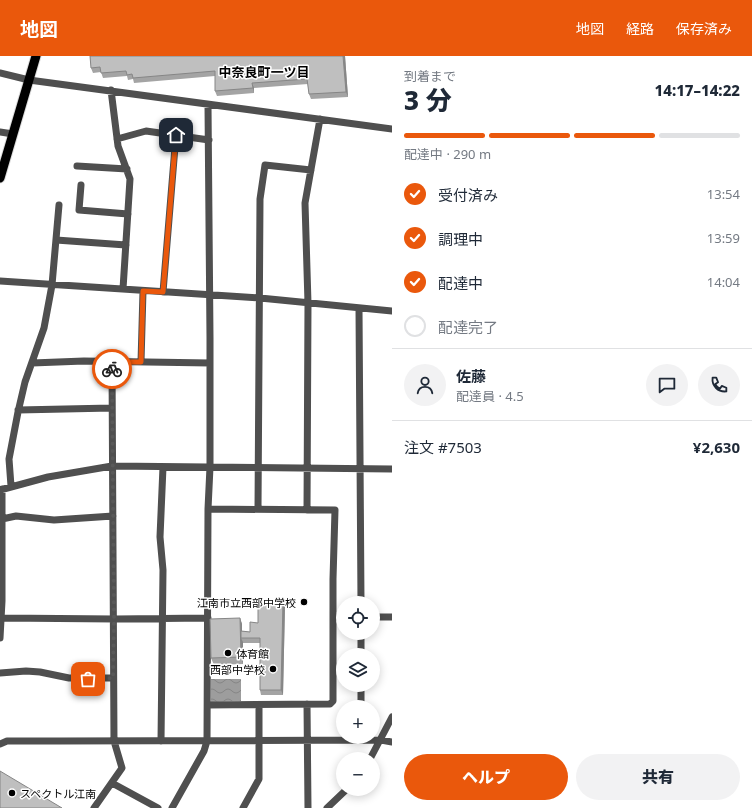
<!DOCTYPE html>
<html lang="ja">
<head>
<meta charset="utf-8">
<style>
  :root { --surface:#fff; --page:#f2f2f3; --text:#1f2937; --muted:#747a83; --line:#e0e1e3; --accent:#ea580c }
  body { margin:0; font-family:"Noto Sans","Noto Sans JP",sans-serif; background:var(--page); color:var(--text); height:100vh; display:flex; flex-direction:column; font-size:15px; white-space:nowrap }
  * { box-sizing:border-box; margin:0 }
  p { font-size:13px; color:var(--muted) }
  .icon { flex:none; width:22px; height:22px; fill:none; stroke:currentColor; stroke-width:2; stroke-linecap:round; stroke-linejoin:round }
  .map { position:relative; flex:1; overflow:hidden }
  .details { display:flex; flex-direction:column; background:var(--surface); width:360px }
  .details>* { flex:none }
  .buttons { position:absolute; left:336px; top:540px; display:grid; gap:8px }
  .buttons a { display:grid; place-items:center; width:44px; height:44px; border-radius:50%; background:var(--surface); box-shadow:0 2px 10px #0003; font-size:20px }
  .pin { position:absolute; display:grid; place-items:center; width:34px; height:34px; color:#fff; margin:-17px; border-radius:8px; box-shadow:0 2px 6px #0006 }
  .courier { position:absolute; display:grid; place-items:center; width:40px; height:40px; margin:-20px; border:3px solid #ea580c; border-radius:50%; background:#fff; color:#222; box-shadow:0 1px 5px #0007 }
  .overview em { font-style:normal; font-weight:800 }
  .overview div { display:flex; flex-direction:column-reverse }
  .overview { display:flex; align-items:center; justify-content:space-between; height:68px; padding:0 12px }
  h1 { font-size:26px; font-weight:800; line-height:30px }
  .bar { display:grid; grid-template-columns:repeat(4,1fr); gap:6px 4px; align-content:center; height:48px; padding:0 12px }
  .bar i { height:5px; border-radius:3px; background:var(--line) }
  .bar .active { background:var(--accent) }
  .bar p { grid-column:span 4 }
  .line { display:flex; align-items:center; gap:10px; padding:0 12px; border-top:1px solid var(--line) }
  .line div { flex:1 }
  .round { display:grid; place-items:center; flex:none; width:42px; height:42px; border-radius:21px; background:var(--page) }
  ol { padding:0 12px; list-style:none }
  li { display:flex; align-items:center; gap:12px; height:44px }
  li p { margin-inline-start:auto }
  li .icon { padding:4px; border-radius:50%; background:var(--accent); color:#fff; stroke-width:4 }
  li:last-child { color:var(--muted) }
  li i { width:22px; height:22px; border:2px solid var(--line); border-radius:50% }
  .button { display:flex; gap:8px; margin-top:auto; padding:8px 12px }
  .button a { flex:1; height:46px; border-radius:24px; background:var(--accent); color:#fff; font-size:16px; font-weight:800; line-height:46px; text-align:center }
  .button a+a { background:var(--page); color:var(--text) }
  header { display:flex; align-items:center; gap:24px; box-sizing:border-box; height:56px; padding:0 20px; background:var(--accent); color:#fff }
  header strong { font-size:19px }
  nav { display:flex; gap:22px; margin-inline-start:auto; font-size:14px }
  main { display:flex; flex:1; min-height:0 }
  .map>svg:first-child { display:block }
  .water { fill:url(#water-waves) }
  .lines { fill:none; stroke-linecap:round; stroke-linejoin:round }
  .major-casing { stroke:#dbdbdb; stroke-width:11 }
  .minor { stroke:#4f4f4f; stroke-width:7 }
  .major { stroke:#000; stroke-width:9 }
  .wall { fill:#a4a4a4 }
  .shaded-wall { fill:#868686 }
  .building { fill:#bfbfbf; stroke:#868686 }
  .done { stroke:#595959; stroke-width:4; stroke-dasharray:0 7.2 }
  .route { stroke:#ea580c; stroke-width:5 }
  .poi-dot { fill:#000; stroke:#fff; stroke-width:1.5 }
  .labels { text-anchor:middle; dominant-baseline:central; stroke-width:3; stroke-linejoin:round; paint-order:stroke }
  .poi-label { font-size:11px; fill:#000; stroke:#fff; text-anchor:end }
  .quarter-label { font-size:13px; font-weight:bold; fill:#000; stroke:#fff }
</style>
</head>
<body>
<header>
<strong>地図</strong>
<nav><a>地図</a><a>経路</a><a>保存済み</a></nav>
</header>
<main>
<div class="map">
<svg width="392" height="752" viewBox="0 0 392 752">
  <defs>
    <pattern id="water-waves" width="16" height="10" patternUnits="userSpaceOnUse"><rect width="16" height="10" fill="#9d9d9d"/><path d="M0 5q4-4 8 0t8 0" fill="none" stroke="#858585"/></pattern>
  </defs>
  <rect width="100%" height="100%" fill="#fff"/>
  <path class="water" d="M211 623H241V645L211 646Z"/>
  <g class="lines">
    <g class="major-casing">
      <path id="major" d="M0 122 36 0"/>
    </g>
    <path class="minor" d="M0 17 29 24 392 73
      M111 34 118 90 130 123 123 233
      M0 76 13 78
      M117 83 146 75 209 84
      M77 110 127 113
      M81 129 79 154 128 158
      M56 184 126 189
      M0 225 260 242 392 255
      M163 236 176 79
      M359 252 361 547
      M141 306 143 235
      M32 307 84 305 210 307
      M18 354 112 352
      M11 430 9 403 18 356 25 326 44 272 52 229 59 149
      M0 434 48 421 112 410 392 413
      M208 453 335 454 333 523V645L330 648 208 649
      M258 453 260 143 265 109 311 114
      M307 454 308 247 305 147 320 63
      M2 463 16 460 54 464 113 460
      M334 561H343
      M373 561H392
      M2 562 115 563 208 562
      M0 582 2 545V433
      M361 599V577
      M0 617 26 615 40 616 69 622H113
      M361 629V651
      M307 648 308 752
      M161 685 163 514 160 481 163 411
      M0 688 7 685H59L381 684 392 686
      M370 703 392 661
      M112 727 158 752
      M94 752 122 712 114 685 112 306
      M172 752 204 695 207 685 208 453 210 411V282L208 49
      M243 752 259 723V649
      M327 752 347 733"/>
    <use href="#major" class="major"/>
  </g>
  <path class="wall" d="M90 0H345L348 41 311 43 309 38 308 28 254 32V37L217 40 215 35V20L134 27 133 23 128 24 127 20 103 22 101 16 93 17 91 12Z
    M283 544 285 549 283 639H261L260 634V587H243V586V608L214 609 211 602 240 562 242 568V575L250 576 258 567Z"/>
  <path class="shaded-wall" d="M343 0H345L348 41 346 36Z
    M252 27 254 32V37Z
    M283 544 285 549 283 639 281 634Z
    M240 562 242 568V582H241L243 586V608L241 601Z"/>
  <path class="building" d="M90 0H343L346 36 309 38 307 23 252 27 253 32 215 35V15L133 22 132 18 127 19 126 15 101 17 100 11 91 12Z
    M258 544H283L281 634H260V582H241V575L250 576V566L258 567Z
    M240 562 241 601 211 602 210 563Z
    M0 715 62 752H0Z"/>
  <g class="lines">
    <path class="done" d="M88 623 113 622 114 563 112 313"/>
    <path class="route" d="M112 313V306H141L143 235 163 236 176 79"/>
  </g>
  <g class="poi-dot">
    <circle cx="304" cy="546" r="4"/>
    <circle cx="228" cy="597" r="4"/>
    <circle cx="273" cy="613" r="4"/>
    <circle cx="12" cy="737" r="4"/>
  </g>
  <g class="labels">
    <g class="poi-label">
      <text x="296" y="546">江南市立西部中学校</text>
      <text x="236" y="597" text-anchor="start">体育館</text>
      <text x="265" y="613">西部中学校</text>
      <text x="20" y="737" text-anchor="start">スペクトル江南</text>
    </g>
    <g class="quarter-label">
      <text x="264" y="16">中奈良町一ツ目</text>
    </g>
  </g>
</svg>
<div class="buttons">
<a><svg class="icon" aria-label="locate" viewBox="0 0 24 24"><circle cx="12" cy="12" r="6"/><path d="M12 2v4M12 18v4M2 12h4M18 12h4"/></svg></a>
<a><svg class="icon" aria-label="layers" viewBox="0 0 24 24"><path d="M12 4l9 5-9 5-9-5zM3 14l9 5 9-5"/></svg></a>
<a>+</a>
<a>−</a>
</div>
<div class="pin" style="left:88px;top:623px;background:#ea580c"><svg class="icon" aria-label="bag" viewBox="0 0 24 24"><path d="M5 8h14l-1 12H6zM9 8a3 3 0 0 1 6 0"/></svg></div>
<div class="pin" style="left:176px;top:79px;background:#1f2937"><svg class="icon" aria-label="home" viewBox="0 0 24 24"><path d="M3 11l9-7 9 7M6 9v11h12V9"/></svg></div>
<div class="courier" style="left:112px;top:313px"><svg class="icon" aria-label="bike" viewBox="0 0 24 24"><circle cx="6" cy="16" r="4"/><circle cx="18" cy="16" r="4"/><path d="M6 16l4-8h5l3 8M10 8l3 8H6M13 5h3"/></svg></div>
</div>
<section class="details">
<div class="overview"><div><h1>3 分</h1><p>到着まで</p></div><em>14:17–14:22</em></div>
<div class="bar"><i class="active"></i><i class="active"></i><i class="active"></i><i></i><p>配達中 · 290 m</p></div>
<ol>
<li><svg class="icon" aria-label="check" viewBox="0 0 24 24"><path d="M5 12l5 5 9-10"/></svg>受付済み<p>13:54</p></li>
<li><svg class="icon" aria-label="check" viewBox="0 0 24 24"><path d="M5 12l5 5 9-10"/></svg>調理中<p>13:59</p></li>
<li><svg class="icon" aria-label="check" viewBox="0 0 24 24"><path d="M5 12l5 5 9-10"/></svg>配達中<p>14:04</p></li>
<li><i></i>配達完了</li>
</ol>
<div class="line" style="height:72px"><a class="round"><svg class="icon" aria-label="person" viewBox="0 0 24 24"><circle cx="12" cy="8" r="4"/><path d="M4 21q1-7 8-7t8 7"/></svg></a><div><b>佐藤</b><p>配達員 · 4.5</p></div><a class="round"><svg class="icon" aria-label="chat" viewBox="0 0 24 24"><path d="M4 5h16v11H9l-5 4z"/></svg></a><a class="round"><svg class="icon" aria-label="phone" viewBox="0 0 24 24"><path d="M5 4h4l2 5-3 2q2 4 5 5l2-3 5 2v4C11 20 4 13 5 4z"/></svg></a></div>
<div class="line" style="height:52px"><div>注文 #7503</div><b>¥2,630</b></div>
<div class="button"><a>ヘルプ</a><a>共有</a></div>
</section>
</main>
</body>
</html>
